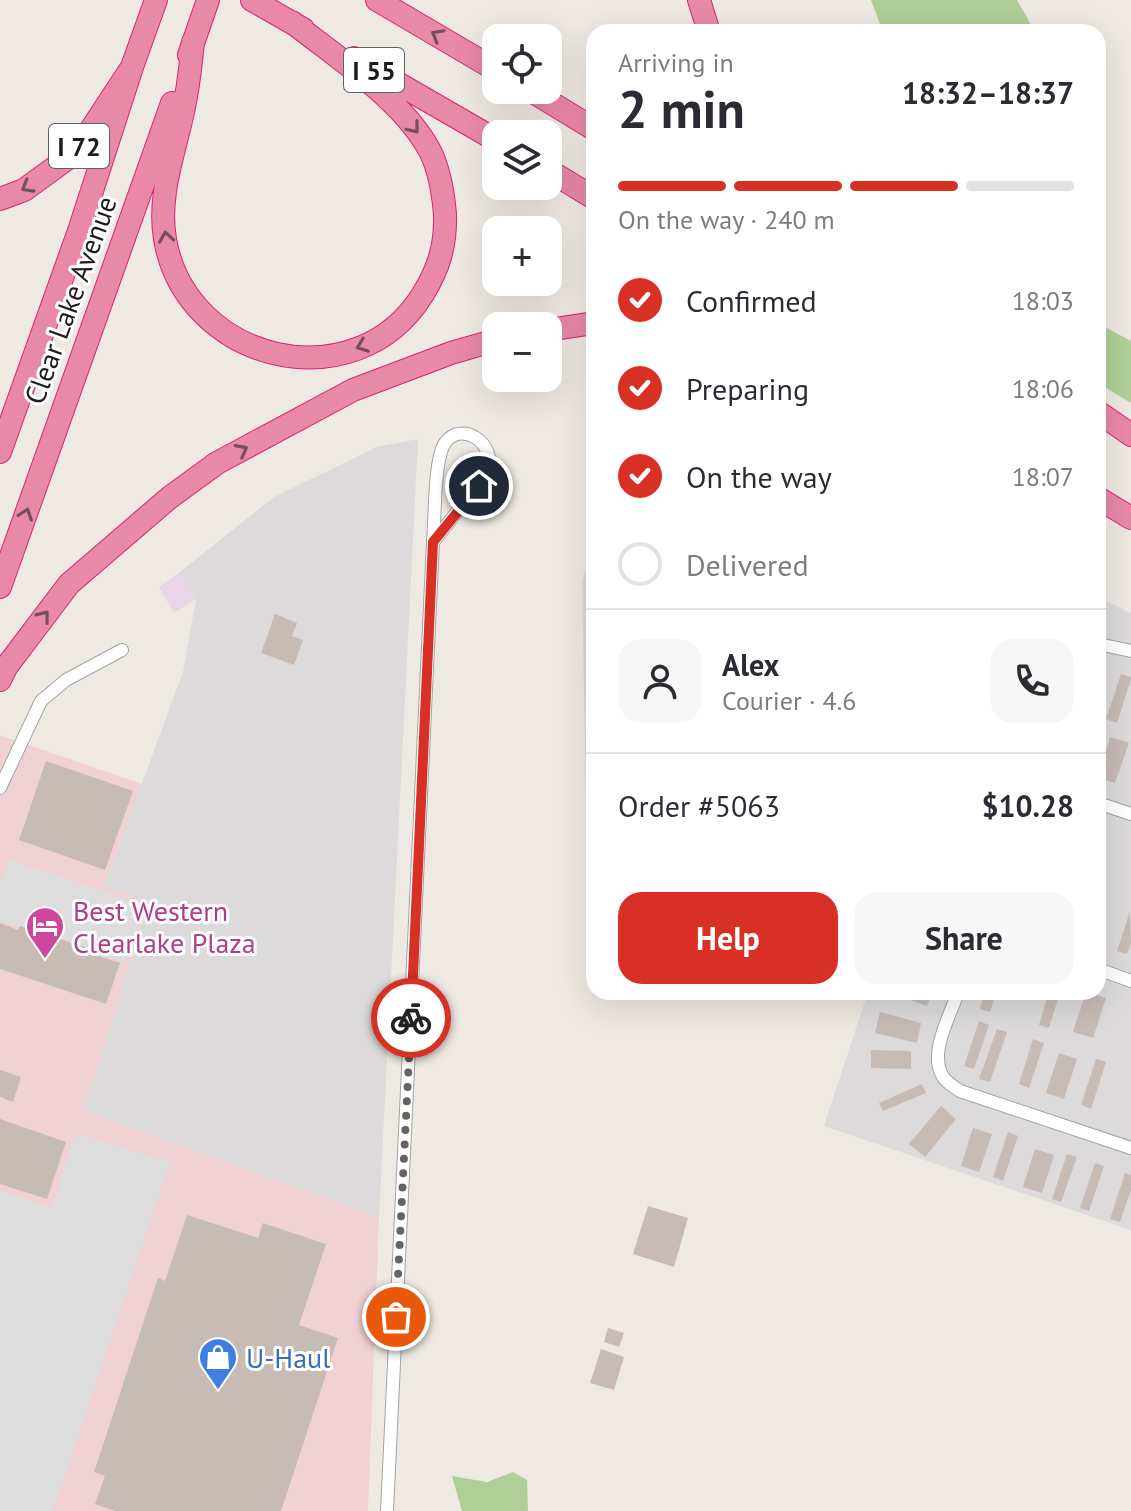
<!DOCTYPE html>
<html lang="en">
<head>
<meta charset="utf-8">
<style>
  :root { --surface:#fff; --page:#f7f7f7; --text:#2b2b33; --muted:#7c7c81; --line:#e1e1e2; --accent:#d93025 }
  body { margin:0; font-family:"PT Sans",sans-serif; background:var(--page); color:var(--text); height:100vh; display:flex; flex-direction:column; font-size:30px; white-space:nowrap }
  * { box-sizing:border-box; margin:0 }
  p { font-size:26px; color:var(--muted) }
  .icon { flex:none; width:44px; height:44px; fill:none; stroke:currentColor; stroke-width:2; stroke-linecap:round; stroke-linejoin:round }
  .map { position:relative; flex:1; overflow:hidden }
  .sheet { position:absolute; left:586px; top:24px; width:520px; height:976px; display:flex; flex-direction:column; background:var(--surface); border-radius:24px; box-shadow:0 8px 32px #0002 }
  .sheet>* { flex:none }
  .controls { position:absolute; left:482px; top:24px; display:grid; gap:16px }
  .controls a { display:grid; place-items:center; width:80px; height:80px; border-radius:16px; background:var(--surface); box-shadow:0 8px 32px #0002; font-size:40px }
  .pin { position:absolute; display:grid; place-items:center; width:68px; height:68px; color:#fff; margin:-34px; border:4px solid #fff; border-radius:50%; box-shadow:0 2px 8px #0007 }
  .courier { position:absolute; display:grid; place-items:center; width:80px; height:80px; margin:-40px; border:6px solid #d93025; border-radius:50%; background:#fff; color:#222; box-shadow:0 2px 10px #0007 }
  .headline em { font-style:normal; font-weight:700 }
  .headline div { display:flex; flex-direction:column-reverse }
  .headline { display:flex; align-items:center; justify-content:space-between; height:136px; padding:0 32px }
  h1 { font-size:52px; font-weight:700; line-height:60px }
  .bar { display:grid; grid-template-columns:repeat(4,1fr); gap:12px 8px; align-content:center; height:96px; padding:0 32px }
  .bar i { height:10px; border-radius:6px; background:var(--line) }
  .bar .current { background:var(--accent) }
  .bar p { grid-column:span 4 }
  .line { display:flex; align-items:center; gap:20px; padding:0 32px; border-top:2px solid var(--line) }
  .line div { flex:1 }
  .round { display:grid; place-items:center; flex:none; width:84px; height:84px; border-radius:24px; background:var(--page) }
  ol { padding:0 32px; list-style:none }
  li { display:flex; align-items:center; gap:24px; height:88px }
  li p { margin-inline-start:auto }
  li .icon { padding:8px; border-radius:50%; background:var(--accent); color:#fff; stroke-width:4 }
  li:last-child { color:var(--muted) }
  li i { width:44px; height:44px; border:4px solid var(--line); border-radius:50% }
  .button { display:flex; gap:16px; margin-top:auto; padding:16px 32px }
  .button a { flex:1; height:92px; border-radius:24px; background:var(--accent); color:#fff; font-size:32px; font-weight:700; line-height:92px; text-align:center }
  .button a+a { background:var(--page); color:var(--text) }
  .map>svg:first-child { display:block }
  .residential { fill:#dcdadb }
  .commercial { fill:#f0d2d5 }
  .industrial { fill:#e8d5e7 }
  .forest { fill:#afcf97 }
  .parking { fill:#ddd }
  .building { fill:#c7bbb6 }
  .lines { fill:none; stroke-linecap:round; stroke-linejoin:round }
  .street-casing { stroke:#a4a4a4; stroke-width:14 }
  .highway-casing { stroke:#dc217b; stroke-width:24 }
  .street { stroke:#fff; stroke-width:12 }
  .highway { stroke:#e889a8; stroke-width:22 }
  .oneway { stroke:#784e5c }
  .done { stroke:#666462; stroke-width:8; stroke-dasharray:0 14.4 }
  .route { stroke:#d93025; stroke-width:10 }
  .labels { text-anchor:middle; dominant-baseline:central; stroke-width:6; stroke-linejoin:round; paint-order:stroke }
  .shield { fill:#fff; stroke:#616161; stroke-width:2 }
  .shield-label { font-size:26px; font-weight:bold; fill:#1d1d1d }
  .street-label { font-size:28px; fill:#1d1d1d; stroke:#fff }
  .hotel-label { font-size:28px; fill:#b23c85; stroke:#fff; text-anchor:start }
  .shop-label { font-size:28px; fill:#366cbe; stroke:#fff; text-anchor:start }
</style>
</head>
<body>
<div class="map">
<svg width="1131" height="1511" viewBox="0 0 1131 1511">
  <rect width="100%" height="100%" fill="#efe9e3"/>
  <path class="residential" d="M418 439 379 1217 84 1111 149 903 104 886 183 672 196 599 180 572 274 497 377 447Z
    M594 545V804L586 801 582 580Z
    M1098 597 1131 613V1230L824 1126 868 992H1098Z"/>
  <path class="commercial" d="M0 735 142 784 104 886 149 902 84 1111 379 1217 368 1511H0Z"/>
  <path class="industrial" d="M180 572 196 599 174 613 159 587Z"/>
  <path class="forest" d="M871 0H1017L1035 32H883Z
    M1098 309 1101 325 1131 341V403L1098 383Z
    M513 1472 527 1480 528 1511H462L452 1476 487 1482Z"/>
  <path class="parking" d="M9 860 145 905 125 963 0 921V884Z
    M75 1133 170 1162 53 1511H0V1191L52 1208Z"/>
  <path class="building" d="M275 614 297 623 292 636 303 640 294 665 261 653Z
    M1121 674 1131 677V679L1117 723 1106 719Z
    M1110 737 1129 743 1115 783 1098 778Z
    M46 761 133 791 105 870 19 840Z
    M1130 911 1131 943 1127 954 1117 951Z
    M0 923 18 930 20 926 88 948 87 952 120 963 106 1004 0 969Z
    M887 992H921L931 996 927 1006Z
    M985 992H997L990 1012 980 1009Z
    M1049 992H1060L1049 1028 1039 1025Z
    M1086 992 1106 998 1093 1038 1073 1032Z
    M880 1012 921 1023 917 1043 875 1033Z
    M979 1021 989 1025 974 1069 964 1066Z
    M997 1029 1007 1032 990 1082 979 1079Z
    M1033 1039 1044 1043 1029 1088 1019 1084Z
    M871 1050 911 1051V1069L871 1068Z
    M1059 1053 1077 1059 1064 1099 1046 1093Z
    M1096 1059 1106 1062 1091 1109 1081 1105Z
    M0 1070 21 1077 13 1102 0 1097Z
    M922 1084 926 1093 883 1111 879 1103Z
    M941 1106 956 1119 925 1157 909 1144Z
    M0 1119 66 1142 47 1199 0 1184Z
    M973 1128 992 1134 979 1172 961 1166Z
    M1008 1132 1018 1136 1003 1181 993 1177Z
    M1035 1149 1054 1155 1042 1193 1023 1187Z
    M1067 1154 1077 1157 1061 1202 1052 1199Z
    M1095 1163 1104 1166 1089 1211 1080 1208Z
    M1125 1173 1131 1175V1190L1120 1222 1110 1219Z
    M648 1206 688 1218 674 1267 633 1254Z
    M187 1215 258 1238 263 1223 326 1244 299 1325 338 1338 281 1511H115L95 1504 105 1476 94 1472 158 1278 165 1281Z
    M608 1328 624 1333 619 1347 604 1342Z
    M601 1349 624 1357 614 1390 590 1383Z"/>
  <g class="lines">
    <g class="street-casing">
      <path id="street" d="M1098 644 1131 651
        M0 788 41 701 66 680 122 650
        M1098 803 1131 814
        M1098 969 1131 981
        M958 992C951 1014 930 1050 941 1073 944 1081 953 1086 960 1091L1131 1148
        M387 1511 433 542C435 520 434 458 445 443 461 420 496 442 489 472L433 542"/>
    </g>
    <g class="highway-casing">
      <path id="highway" d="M252 0 303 29
        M377 0 496 70
        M699 0 709 32
        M193 42C191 61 189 82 185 102 177 147 157 191 165 239 186 363 356 403 423 294 439 268 446 245 445 214 443 191 439 164 426 144 397 96 336 57 292 22
        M189 55 208 0
        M354 58 496 140
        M530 90 594 129
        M548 170 594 198
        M0 199 24 190 68 158 82 143 132 67 156 0
        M548 330 594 323
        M1098 412 1131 435
        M0 452 80 228 132 67
        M1098 498 1131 518
        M0 587 172 103
        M0 680 7 666 69 584 169 498 217 463 353 390 451 353 496 340"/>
    </g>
    <use href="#street" class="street"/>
    <use href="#highway" class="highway"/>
  </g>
  <defs><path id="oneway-chevron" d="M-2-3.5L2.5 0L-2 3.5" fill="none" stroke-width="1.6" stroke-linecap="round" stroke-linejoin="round" transform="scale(2)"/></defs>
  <g class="oneway">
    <use href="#oneway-chevron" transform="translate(437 35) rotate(-150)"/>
    <use href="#oneway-chevron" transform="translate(414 128) rotate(51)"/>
    <use href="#oneway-chevron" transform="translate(27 187) rotate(150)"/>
    <use href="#oneway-chevron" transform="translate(166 237) rotate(-99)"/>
    <use href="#oneway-chevron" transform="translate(362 346) rotate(159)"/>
    <use href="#oneway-chevron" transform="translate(242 450) rotate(-28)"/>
    <use href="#oneway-chevron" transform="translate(26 514) rotate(-71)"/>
    <use href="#oneway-chevron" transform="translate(44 616) rotate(-52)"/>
  </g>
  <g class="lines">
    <path class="done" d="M396 1317 411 1018"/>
    <path class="route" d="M411 1018 433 542 479 486"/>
  </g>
  <defs>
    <g id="hotel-pin" transform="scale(2)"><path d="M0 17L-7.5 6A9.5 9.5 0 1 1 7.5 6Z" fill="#d1479c" stroke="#fff"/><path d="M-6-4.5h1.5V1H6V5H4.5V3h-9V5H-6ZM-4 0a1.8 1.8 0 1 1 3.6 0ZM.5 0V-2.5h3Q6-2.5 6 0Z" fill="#fff"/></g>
    <g id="shop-pin" transform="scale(2)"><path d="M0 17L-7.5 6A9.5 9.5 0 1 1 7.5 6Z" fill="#3f7fe0" stroke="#fff"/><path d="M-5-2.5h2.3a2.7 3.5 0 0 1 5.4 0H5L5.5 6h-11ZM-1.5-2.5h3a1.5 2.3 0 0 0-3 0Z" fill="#fff"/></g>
  </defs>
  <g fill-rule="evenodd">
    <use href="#hotel-pin" x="45" y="926"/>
    <use href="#shop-pin" x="218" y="1357"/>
  </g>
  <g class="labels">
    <g class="shield">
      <rect x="344" y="48" width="60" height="44" rx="6"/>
      <rect x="49" y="124" width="60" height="44" rx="6"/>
    </g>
    <g class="shield-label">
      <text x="374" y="70">I 55</text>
      <text x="79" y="146">I 72</text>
    </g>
    <g class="street-label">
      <text transform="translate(70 300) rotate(-70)">Clear Lake Avenue</text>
    </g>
    <g class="hotel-label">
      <text x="73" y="910">Best Western<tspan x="73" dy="32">Clearlake Plaza</tspan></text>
    </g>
    <g class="shop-label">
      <text x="246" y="1357">U-Haul</text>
    </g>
  </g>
</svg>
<div class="controls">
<a><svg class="icon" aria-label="locate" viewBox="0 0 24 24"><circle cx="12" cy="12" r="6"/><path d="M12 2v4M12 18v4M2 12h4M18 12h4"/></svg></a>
<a><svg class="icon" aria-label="layers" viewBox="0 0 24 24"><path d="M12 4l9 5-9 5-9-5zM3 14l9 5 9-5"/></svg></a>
<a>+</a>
<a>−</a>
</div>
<div class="pin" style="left:396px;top:1317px;background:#ea580c"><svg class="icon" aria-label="bag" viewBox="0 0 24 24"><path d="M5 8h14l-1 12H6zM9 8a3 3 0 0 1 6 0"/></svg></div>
<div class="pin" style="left:479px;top:486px;background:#1f2937"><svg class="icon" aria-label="home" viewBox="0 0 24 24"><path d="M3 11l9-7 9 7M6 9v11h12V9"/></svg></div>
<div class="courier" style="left:411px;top:1018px"><svg class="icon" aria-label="bike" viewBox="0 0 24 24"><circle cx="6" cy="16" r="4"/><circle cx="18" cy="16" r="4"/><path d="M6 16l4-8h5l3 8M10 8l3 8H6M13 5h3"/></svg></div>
<section class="sheet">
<div class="headline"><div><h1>2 min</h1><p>Arriving in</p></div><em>18:32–18:37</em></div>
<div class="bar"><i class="current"></i><i class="current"></i><i class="current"></i><i></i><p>On the way · 240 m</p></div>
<ol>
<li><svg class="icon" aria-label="check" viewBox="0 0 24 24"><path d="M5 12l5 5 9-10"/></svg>Confirmed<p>18:03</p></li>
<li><svg class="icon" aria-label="check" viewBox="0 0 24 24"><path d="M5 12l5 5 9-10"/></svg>Preparing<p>18:06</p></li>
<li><svg class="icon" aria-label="check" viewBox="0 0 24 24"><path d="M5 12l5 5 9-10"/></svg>On the way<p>18:07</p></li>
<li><i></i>Delivered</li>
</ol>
<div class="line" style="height:144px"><a class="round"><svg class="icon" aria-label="person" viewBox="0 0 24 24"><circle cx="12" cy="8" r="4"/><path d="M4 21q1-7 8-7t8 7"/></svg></a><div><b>Alex</b><p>Courier · 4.6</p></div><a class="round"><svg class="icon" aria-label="phone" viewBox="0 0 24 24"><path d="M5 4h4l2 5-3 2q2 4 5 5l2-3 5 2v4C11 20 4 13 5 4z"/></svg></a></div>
<div class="line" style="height:104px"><div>Order #5063</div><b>$10.28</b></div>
<div class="button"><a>Help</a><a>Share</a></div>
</section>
</div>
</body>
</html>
